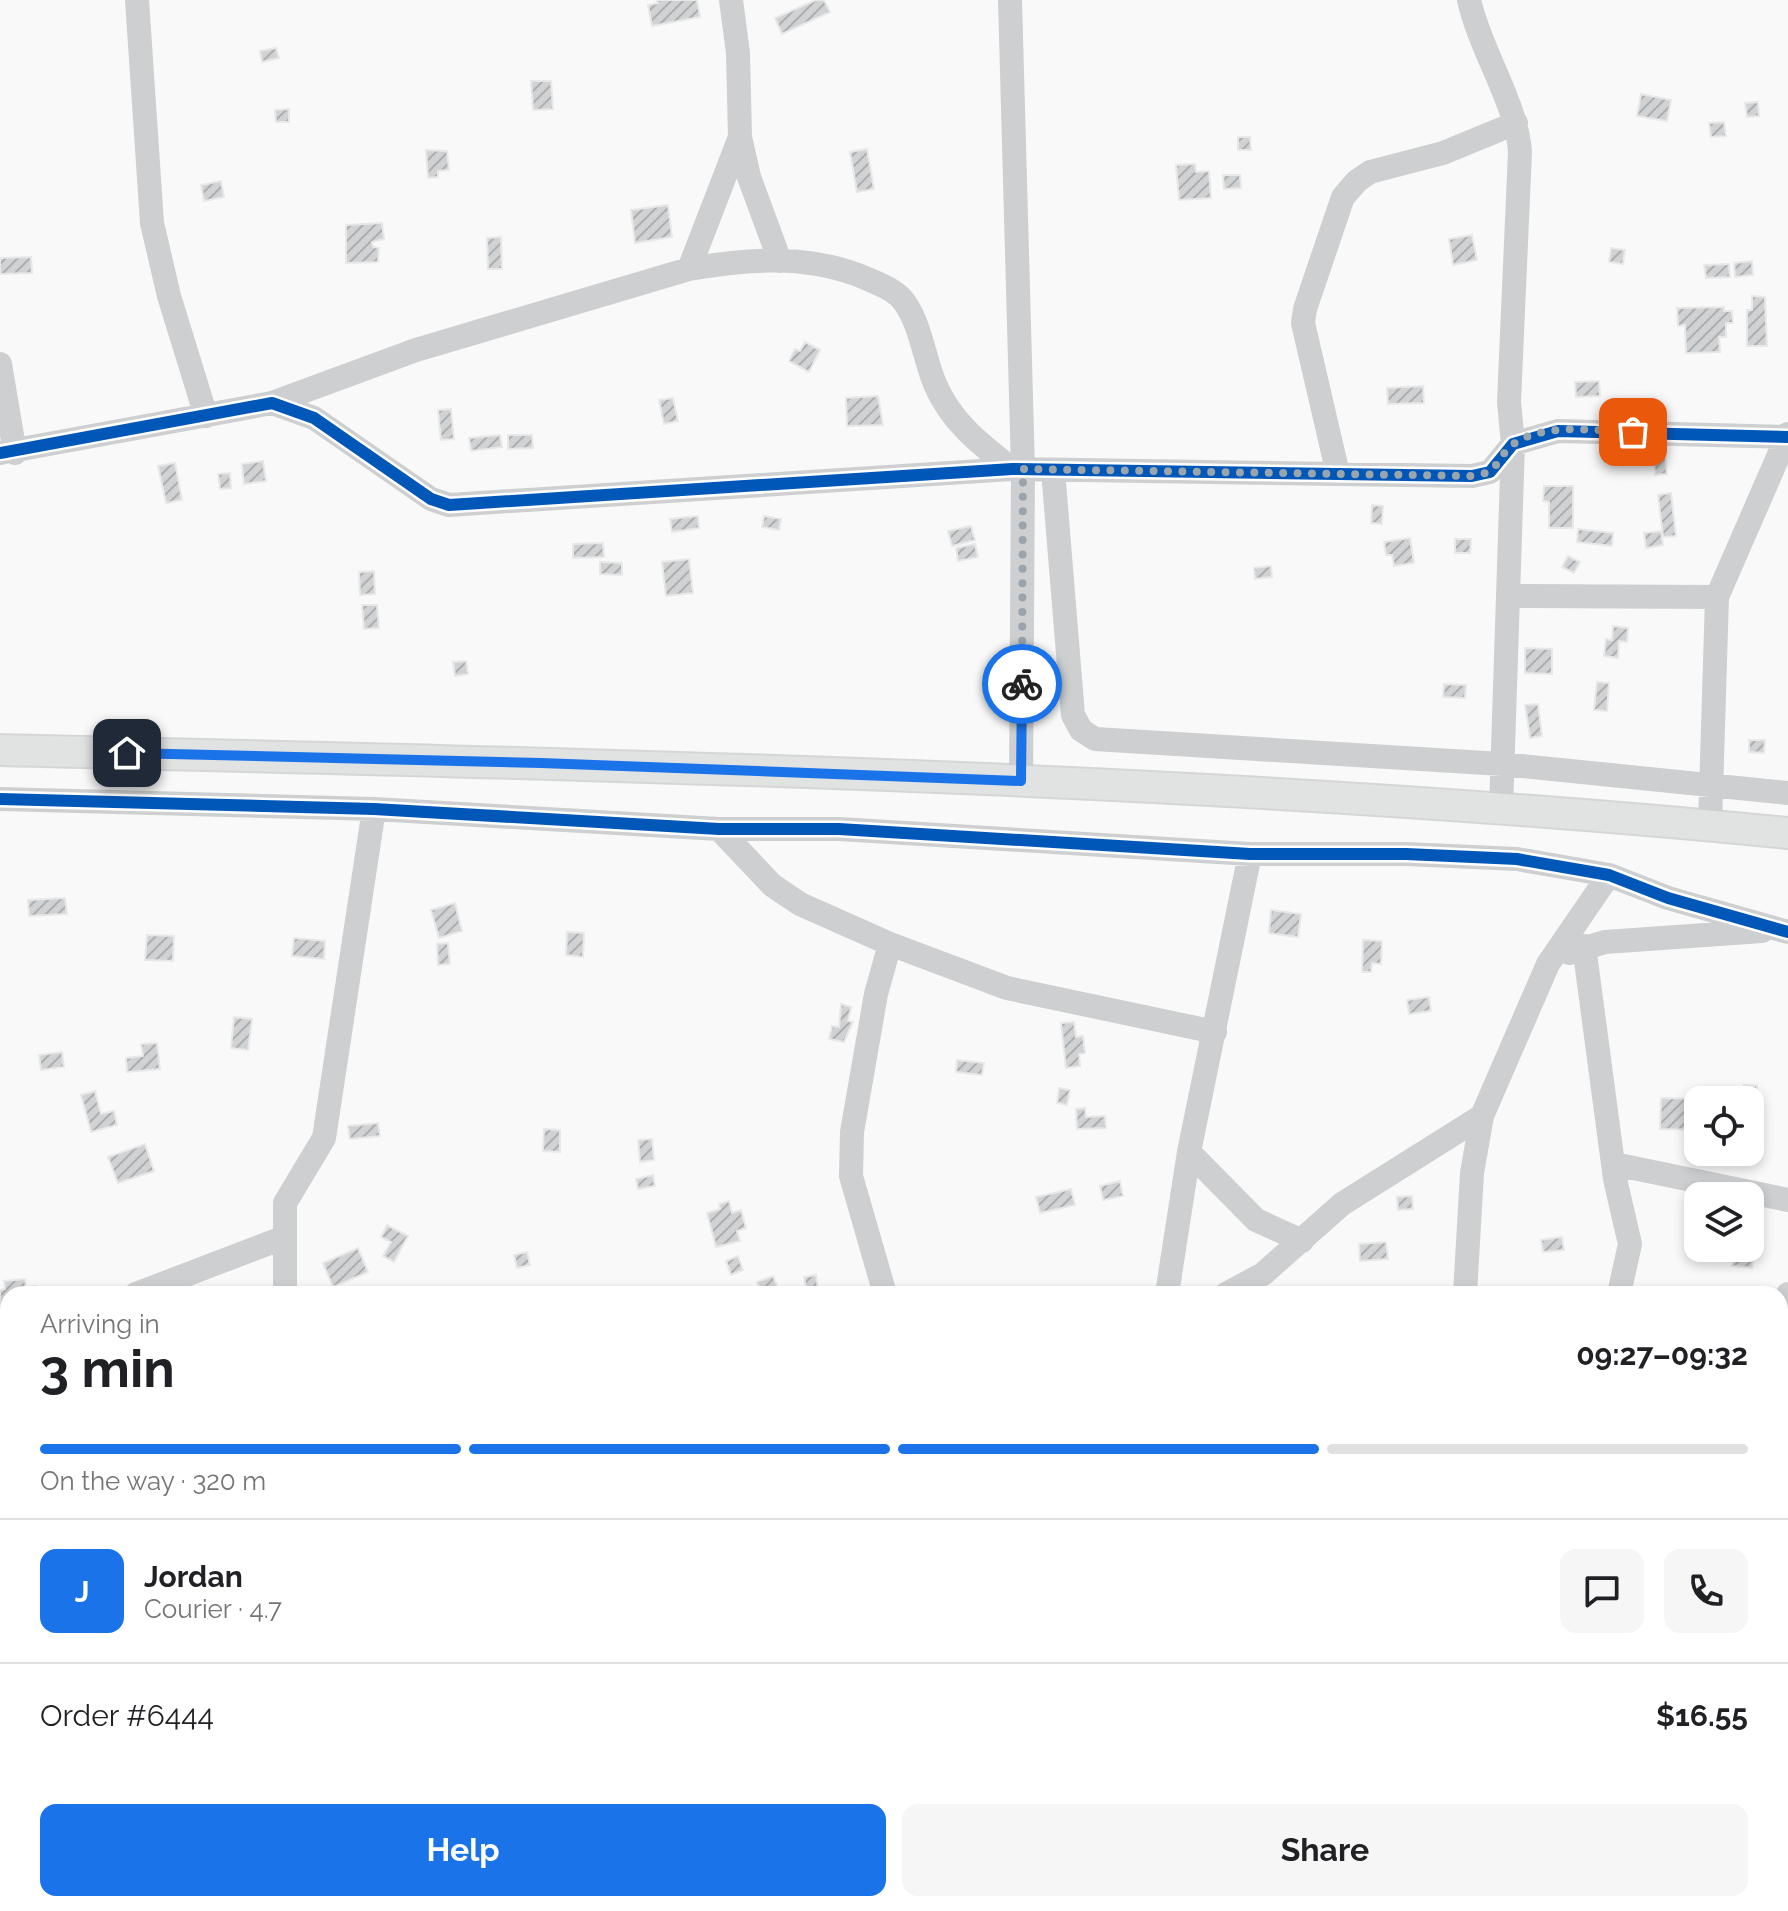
<!DOCTYPE html>
<html lang="en">
<head>
<meta charset="utf-8">
<style>
  :root { --surface:#fff; --page:#f6f6f6; --text:#202124; --muted:#757577; --line:#e0e0e0; --accent:#1a73e8 }
  body { margin:0; font-family:Raleway,sans-serif; background:var(--page); color:var(--text); height:100vh; display:flex; flex-direction:column; font-size:30px; white-space:nowrap }
  * { box-sizing:border-box; margin:0 }
  p { font-size:26px; color:var(--muted) }
  .icon { flex:none; width:44px; height:44px; fill:none; stroke:currentColor; stroke-width:2; stroke-linecap:round; stroke-linejoin:round }
  .map { position:relative; flex:1; overflow:hidden }
  .side { position:absolute; left:0px; top:1286px; width:1788px; height:626px; display:flex; flex-direction:column; background:var(--surface); border-radius:24px 24px 0 0; box-shadow:0 4px 12px #0003 }
  .side>* { flex:none }
  .tools { position:absolute; left:1684px; top:1086px; display:grid; gap:16px }
  .tools a { display:grid; place-items:center; width:80px; height:80px; border-radius:16px; background:var(--surface); box-shadow:0 4px 12px #0003; font-size:40px }
  .pin { position:absolute; display:grid; place-items:center; width:68px; height:68px; color:#fff; margin:-34px; border-radius:16px; box-shadow:0 4px 12px #0006 }
  .courier { position:absolute; display:grid; place-items:center; width:80px; height:80px; margin:-40px; border:6px solid #1a73e8; border-radius:50%; background:#fff; color:#222; box-shadow:0 2px 10px #0007 }
  .headline em { font-style:normal; font-weight:700 }
  .headline div { display:flex; flex-direction:column-reverse }
  .headline { display:flex; align-items:center; justify-content:space-between; height:136px; padding:0 40px }
  h1 { font-size:52px; font-weight:700; line-height:60px }
  .bar { display:grid; grid-template-columns:repeat(4,1fr); gap:12px 8px; align-content:center; height:96px; padding:0 40px }
  .bar i { height:10px; border-radius:6px; background:var(--line) }
  .bar .active { background:var(--accent) }
  .bar p { grid-column:span 4 }
  .line { display:flex; align-items:center; gap:20px; padding:0 40px; border-top:2px solid var(--line) }
  .line div { flex:1 }
  .round { display:grid; place-items:center; flex:none; width:84px; height:84px; border-radius:16px; background:var(--page) }
  .primary-button { display:flex; gap:16px; margin-top:auto; padding:16px 40px }
  .primary-button a { flex:1; height:92px; border-radius:16px; background:var(--accent); color:#fff; font-size:32px; font-weight:700; line-height:92px; text-align:center }
  .primary-button a+a { background:var(--page); color:var(--text) }
  .map>svg:first-child { display:block }
  .building { fill:url(#building-hatch); stroke:#e8e8e8; stroke-width:2 }
  .lines { fill:none; stroke-linecap:round; stroke-linejoin:round }
  .major-casing { stroke:#d5d6d7; stroke-width:34 }
  .minor { stroke:#cecfd0; stroke-width:24 }
  .major { stroke:#e1e2e2; stroke-width:30 }
  .cycleway-casing { stroke:#fff; stroke-width:17 }
  .cycleway { stroke:#0057b8; stroke-width:12 }
  .done { stroke:#99a4ac; stroke-width:8; stroke-dasharray:0 14.4 }
  .route { stroke:#1a73e8; stroke-width:10 }
</style>
</head>
<body>
<div class="map">
<svg width="1788" height="1911" viewBox="0 0 1788 1911">
  <defs>
    <pattern id="building-hatch" width="6" height="6" patternUnits="userSpaceOnUse" patternTransform="scale(2)"><rect width="6" height="6" fill="#d0d2d3"/><path d="M-1 1l2-2M0 6l6-6M5 7l2-2" fill="none" stroke="#acafb1"/></pattern>
  </defs>
  <rect width="100%" height="100%" fill="#f9f9f9"/>
  <path class="building" d="M657 0H697L700 17 652 26 648 5 658 3Z
    M816 0H824L830 12 782 34 775 18Z
    M276 48 279 58 262 62 260 51Z
    M531 81H551L553 109 533 110Z
    M1641 94 1671 100 1667 121 1637 116Z
    M1758 102 1759 116 1747 117 1745 103Z
    M289 109V122H276L275 110Z
    M1724 122 1726 136 1711 137 1709 123Z
    M1238 137H1250L1251 150H1238Z
    M867 149 874 189 857 192 850 152Z
    M426 150 447 151 449 170 438 171V177L428 178Z
    M1195 164 1196 172 1209 171 1211 198 1179 200 1176 165Z
    M1223 175H1240L1241 188 1224 189Z
    M221 181 224 197 204 201 201 185Z
    M668 205 672 237 635 243 631 210Z
    M382 223 384 239 372 242 373 247 379 248 378 262 346 263V225Z
    M1472 235 1477 260 1453 265 1449 239Z
    M501 237 502 269H488L487 238Z
    M1611 248 1625 250 1623 264 1609 262Z
    M31 257 32 273 0 274V258Z
    M1752 261 1753 275 1735 277 1734 263Z
    M1729 264 1730 277 1706 278 1704 265Z
    M1752 296 1765 297 1767 346H1747V310H1752Z
    M1724 307V311H1732L1733 323H1726V337H1719L1720 352 1686 353 1685 325 1678 326 1677 308Z
    M805 342 820 350 809 372 789 361 795 349 800 351Z
    M1599 381 1600 396 1576 397 1575 382Z
    M1423 386 1424 403 1388 404 1387 388Z
    M878 396 883 425 847 426 846 398Z
    M673 398 678 421 664 424 659 400Z
    M451 409 454 439 441 440 438 410Z
    M500 435 502 447 471 451 469 438Z
    M508 435H532L533 448 508 449Z
    M1665 450 1667 474 1655 475 1653 451Z
    M263 461 266 481 244 484 242 464Z
    M175 463 182 500 166 503 158 466Z
    M230 473 231 488 220 489 218 474Z
    M1544 486H1573V528H1549V502L1543 501Z
    M1671 493 1676 536 1663 537 1658 495Z
    M1372 505 1383 506 1382 524 1371 523Z
    M698 516 699 528 672 532 670 519Z
    M764 516 781 519 779 530 762 527Z
    M971 526 975 540 952 546 948 531Z
    M1578 529 1613 533 1612 546 1577 542Z
    M1661 531 1663 545 1646 548 1644 533Z
    M1410 538 1414 563 1394 566 1392 555H1386L1384 542Z
    M1455 539H1471L1470 553H1455Z
    M603 543 604 557 573 558V544Z
    M975 544 978 557 958 561 956 548Z
    M1568 556 1580 562 1574 573 1562 567Z
    M689 559 693 593 666 596 662 562Z
    M600 562 622 563V575L600 574Z
    M1271 566 1272 577 1255 579 1254 568Z
    M374 571 375 594 360 595 359 572Z
    M362 605H377L379 628 364 629Z
    M1613 626 1628 628 1627 642 1619 641 1618 658 1604 656 1606 639 1612 640Z
    M1525 648 1552 649V674L1525 673Z
    M466 661 468 674 455 676 453 662Z
    M1597 682 1609 683 1607 711 1594 710Z
    M1444 684 1466 685 1465 698 1443 697Z
    M1538 704 1542 736 1530 738 1525 705Z
    M1749 740H1765L1764 753 1749 752Z
    M65 898 67 914 29 916 28 900Z
    M455 903 462 931 439 938 431 910Z
    M1271 910 1301 914 1298 937 1269 933Z
    M567 932 584 933 583 957 566 955Z
    M147 935 174 936 173 961 145 960Z
    M294 938 325 941 324 959 292 956Z
    M1363 940 1382 941 1381 964 1372 963 1371 972H1362Z
    M448 943 450 964 438 965 437 944Z
    M1429 997 1431 1011 1409 1014 1407 1000Z
    M841 1004 851 1007 848 1021 853 1022 844 1042 829 1039 832 1026 839 1027Z
    M234 1017 252 1019 248 1050 231 1048Z
    M1074 1022 1076 1037 1083 1036 1085 1053 1079 1054 1080 1066 1066 1068 1061 1023Z
    M157 1043 160 1069 127 1072 126 1058 143 1056 141 1044Z
    M62 1052 64 1067 41 1070 39 1055Z
    M957 1060 984 1063 982 1075 956 1072Z
    M1744 1085 1757 1086V1100L1743 1099Z
    M1059 1088 1070 1090 1067 1105 1057 1103Z
    M95 1091 101 1114 114 1111 117 1125 91 1132 81 1095Z
    M1661 1098 1707 1099 1698 1100V1130L1660 1129Z
    M1085 1108 1086 1117 1105 1116 1106 1128 1077 1129 1076 1109Z
    M378 1123 380 1136 350 1139 348 1126Z
    M544 1129 560 1130V1152L543 1151Z
    M652 1139 654 1160 640 1162 638 1140Z
    M145 1144 154 1171 118 1183 108 1157Z
    M653 1175 655 1186 638 1189 636 1179Z
    M1120 1181 1123 1196 1103 1200 1100 1186Z
    M1071 1189 1075 1205 1040 1213 1036 1197Z
    M1412 1196 1413 1209 1398 1210 1397 1197Z
    M729 1201 732 1213 741 1210 746 1228 737 1231 740 1241 716 1247 707 1213 720 1209 719 1204Z
    M387 1225 408 1236 394 1262 383 1256 391 1242 381 1237Z
    M1562 1237 1564 1250 1543 1252 1541 1240Z
    M1750 1237 1754 1238 1752 1250H1756L1752 1268 1732 1266 1734 1248H1750Z
    M1386 1242 1388 1259 1360 1261 1359 1244Z
    M358 1248 368 1272 333 1287 323 1263Z
    M527 1252 530 1265 517 1268 514 1255Z
    M738 1256 743 1270 731 1275 726 1261Z
    M816 1275 818 1288 806 1289 804 1277Z
    M773 1276 777 1286 761 1292 757 1282Z
    M25 1279 26 1287 36 1286 37 1294H8V1314L0 1315V1290L5 1289 4 1281Z
    M546 1904H586L587 1911H547Z"/>
  <g class="lines">
    <g class="major-casing">
      <path id="major" d="M0 750C596 765 1194 775 1788 833"/>
    </g>
    <path class="minor" d="M137 0 152 223 169 296 206 416
      M1010 0 1023 469 1021 781
      M1469 0C1480 50 1517 104 1520 152L1509 402 1513 444 1501 809
      M740 137 749 177 780 261
      M689 269C751 258 812 254 870 280 883 286 897 291 905 303 921 326 924 358 935 384 951 422 980 444 1012 469
      M0 364 15 453
      M272 403 416 350 689 269 740 137 738 53 731 0
      M0 453 272 403 314 418 431 499 449 505 1012 469 1472 476 1490 472 1513 444 1558 431 1788 437
      M1053 470 1073 715 1081 730 1095 739 1502 764 1788 793
      M1338 474 1303 323 1305 309 1343 197 1357 181 1370 172 1443 153 1516 123
      M1510 596 1717 597
      M0 799 374 809 719 829H839L1250 854H1406L1517 859 1609 875 1668 898 1788 932
      M1710 825 1717 597 1788 434
      M719 829 772 885 800 904 890 944 1007 988 1215 1032
      M1584 946 1615 1179 1630 1244 1619 1294
      M1569 953 1605 942 1762 931
      M1189 1152 1256 1220 1302 1241
      M1614 1164 1788 1200
      M136 1294 285 1237
      M285 1294V1203L324 1138 374 809
      M885 1294 851 1176 852 1132 876 994 890 944
      M1167 1294 1189 1152 1250 854
      M1226 1294 1263 1274 1342 1204 1482 1116
      M1465 1294 1472 1173 1482 1116 1548 964 1609 875
      M1780 1349 1788 1294
      M1780 1367 1788 1368
      M0 1429 8 1430
      M0 1765 8 1768
      M1780 1878H1788
      M235 1904V1911
      M779 1904 780 1911
      M1034 1904 1071 1911
      M1729 1904V1911
      M1770 1904 1779 1911
      M0 1910V1911
      M1506 1911 1522 1904"/>
    <use href="#major" class="major"/>
    <g class="cycleway-casing">
      <path id="cycleway" d="M0 453 272 403 314 418 431 499 449 505 1012 469 1472 476 1490 472 1513 444 1558 431 1788 437
        M0 799 374 809 719 829H839L1250 854H1406L1517 859 1609 875 1668 898 1788 932"/>
    </g>
    <use href="#cycleway" class="cycleway"/>
  </g>
  <g class="lines">
    <path class="done" d="M1022 684 1023 469 1472 476C1502 473 1496 455 1515 443 1547 422 1596 431 1633 432"/>
    <path class="route" d="M127 753 541 763 1021 781 1022 684"/>
  </g>
</svg>
<div class="tools">
<a><svg class="icon" aria-label="locate" viewBox="0 0 24 24"><circle cx="12" cy="12" r="6"/><path d="M12 2v4M12 18v4M2 12h4M18 12h4"/></svg></a>
<a><svg class="icon" aria-label="layers" viewBox="0 0 24 24"><path d="M12 4l9 5-9 5-9-5zM3 14l9 5 9-5"/></svg></a>
</div>
<div class="pin" style="left:1633px;top:432px;background:#ea580c"><svg class="icon" aria-label="bag" viewBox="0 0 24 24"><path d="M5 8h14l-1 12H6zM9 8a3 3 0 0 1 6 0"/></svg></div>
<div class="pin" style="left:127px;top:753px;background:#1f2937"><svg class="icon" aria-label="home" viewBox="0 0 24 24"><path d="M3 11l9-7 9 7M6 9v11h12V9"/></svg></div>
<div class="courier" style="left:1022px;top:684px"><svg class="icon" aria-label="bike" viewBox="0 0 24 24"><circle cx="6" cy="16" r="4"/><circle cx="18" cy="16" r="4"/><path d="M6 16l4-8h5l3 8M10 8l3 8H6M13 5h3"/></svg></div>
<section class="side">
<div class="headline"><div><h1>3 min</h1><p>Arriving in</p></div><em>09:27–09:32</em></div>
<div class="bar"><i class="active"></i><i class="active"></i><i class="active"></i><i></i><p>On the way · 320 m</p></div>
<div class="line" style="height:144px"><b class="round" style="background:var(--accent);color:#fff">J</b><div><b>Jordan</b><p>Courier · 4.7</p></div><a class="round"><svg class="icon" aria-label="chat" viewBox="0 0 24 24"><path d="M4 5h16v11H9l-5 4z"/></svg></a><a class="round"><svg class="icon" aria-label="phone" viewBox="0 0 24 24"><path d="M5 4h4l2 5-3 2q2 4 5 5l2-3 5 2v4C11 20 4 13 5 4z"/></svg></a></div>
<div class="line" style="height:104px"><div>Order #6444</div><b>$16.55</b></div>
<div class="primary-button"><a>Help</a><a>Share</a></div>
</section>
</div>
</body>
</html>
